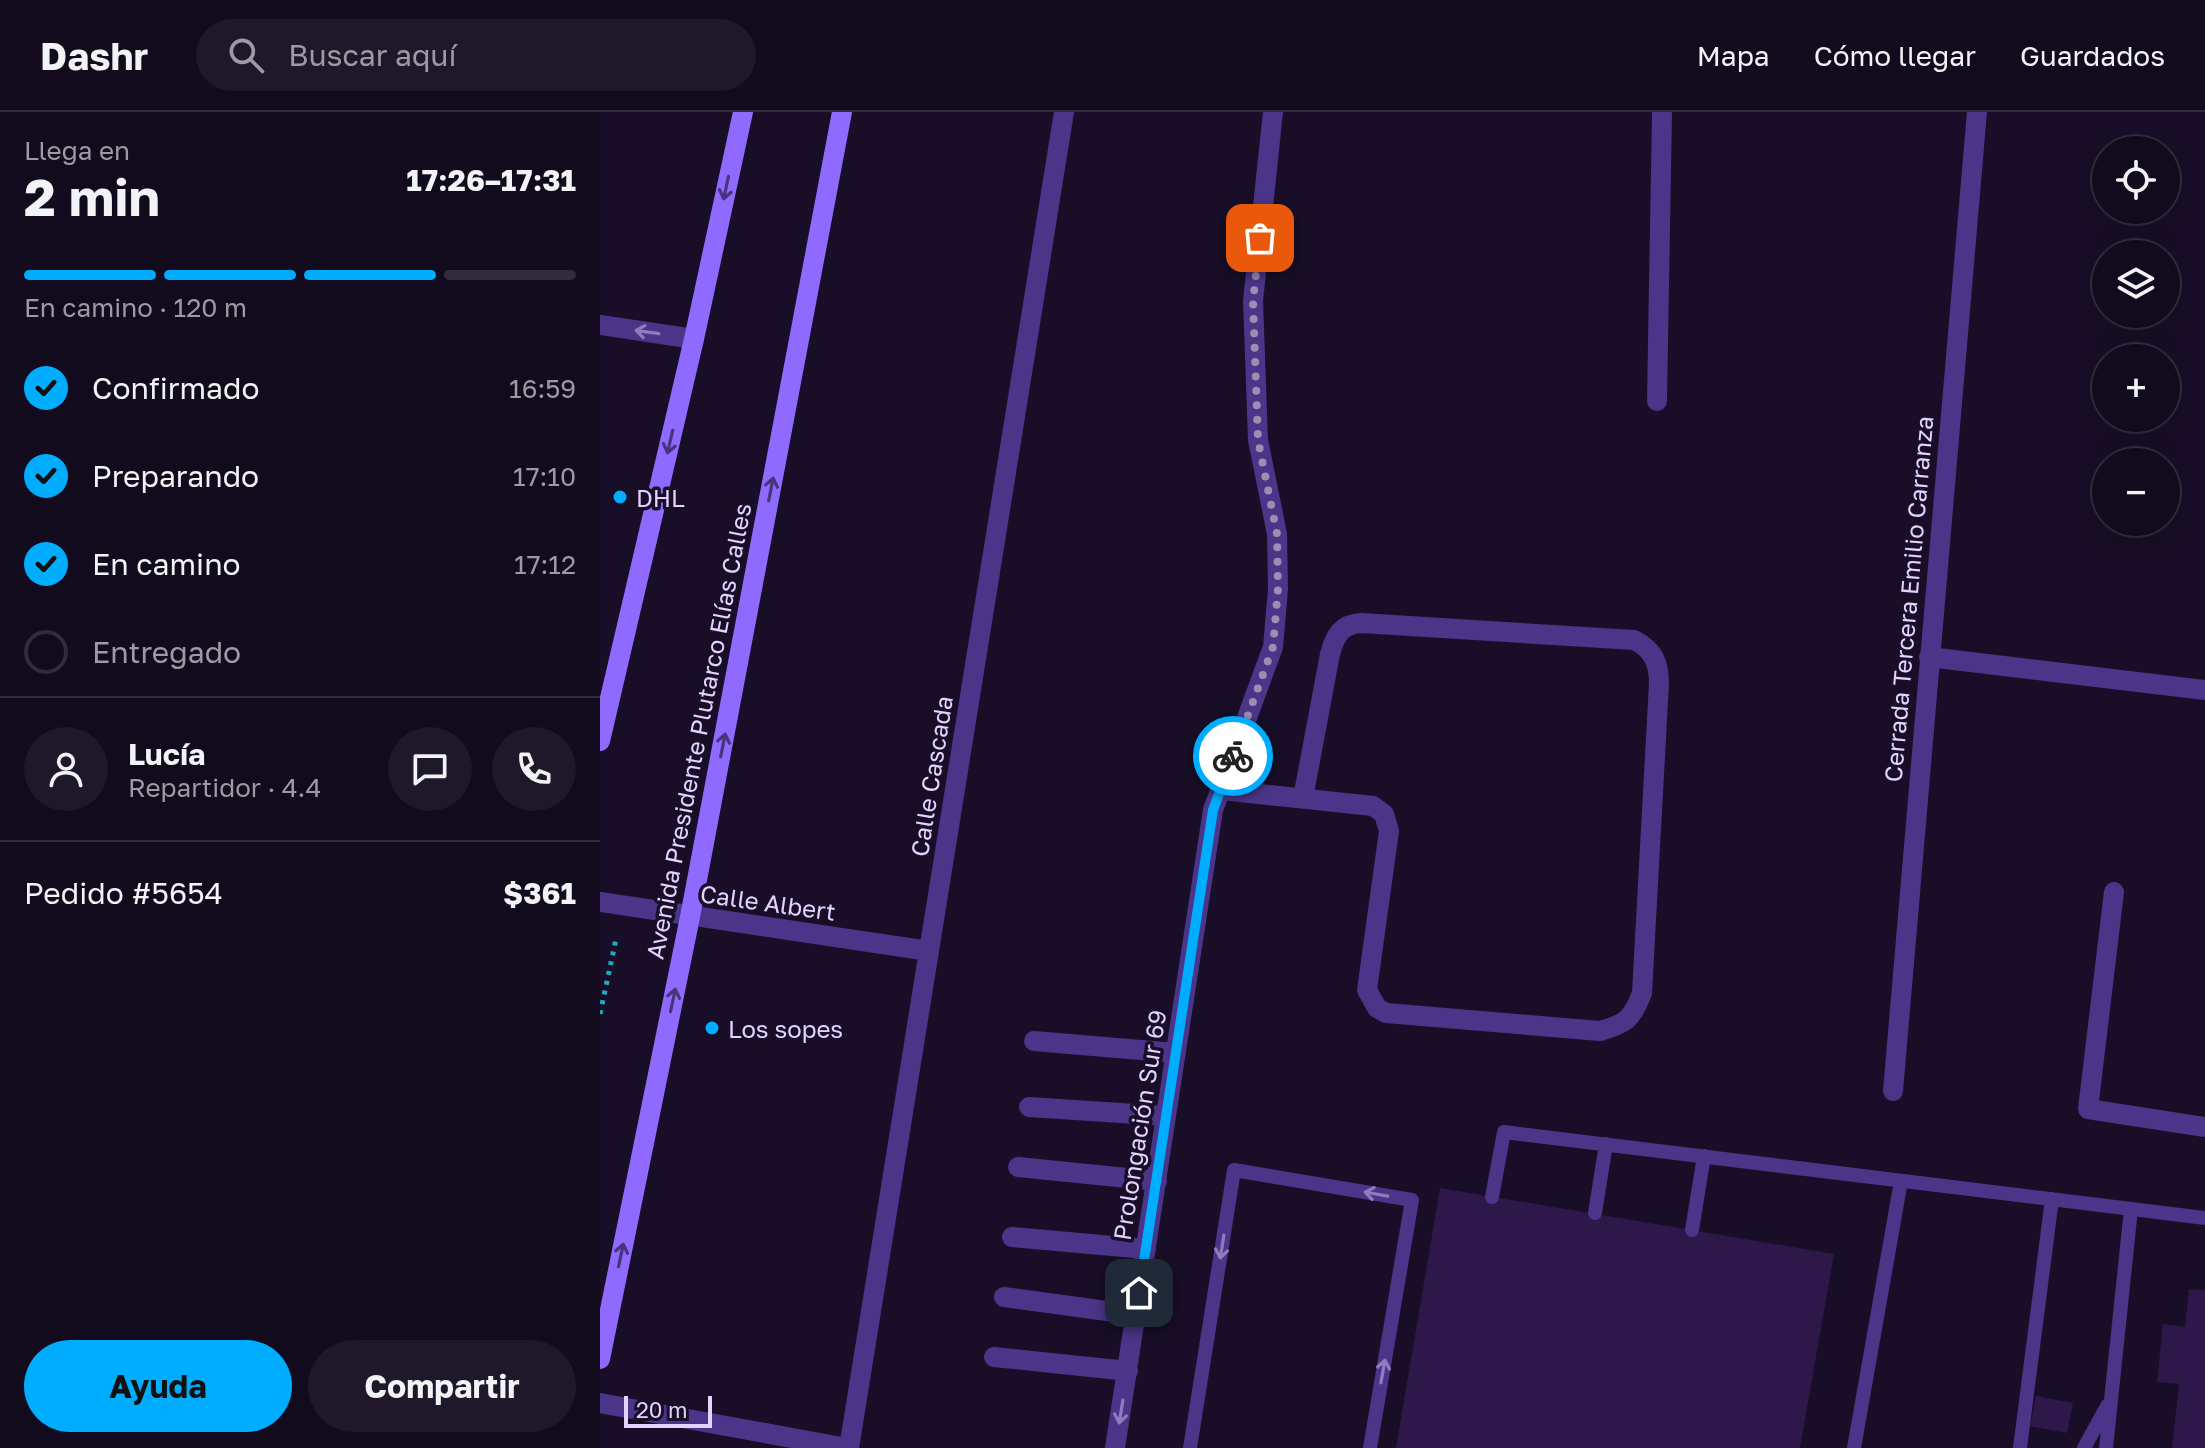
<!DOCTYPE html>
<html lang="es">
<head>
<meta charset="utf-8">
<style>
  :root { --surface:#120a1d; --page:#1f182a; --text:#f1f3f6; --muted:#9c9aa4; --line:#312b3b; --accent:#00acfe }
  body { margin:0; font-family:"Golos Text",sans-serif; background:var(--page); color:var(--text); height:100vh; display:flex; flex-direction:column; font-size:30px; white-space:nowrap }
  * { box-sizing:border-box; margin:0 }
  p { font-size:26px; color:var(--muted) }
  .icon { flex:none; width:44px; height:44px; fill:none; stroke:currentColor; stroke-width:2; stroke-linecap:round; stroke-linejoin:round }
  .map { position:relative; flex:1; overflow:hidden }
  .drawer { display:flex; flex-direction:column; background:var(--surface); width:600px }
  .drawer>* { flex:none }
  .fabs { position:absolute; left:1492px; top:24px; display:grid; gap:16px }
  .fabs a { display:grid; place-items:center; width:88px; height:88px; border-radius:50%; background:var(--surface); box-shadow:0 8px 32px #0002,0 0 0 2px var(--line); font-size:40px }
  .scale { position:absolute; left:24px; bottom:20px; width:88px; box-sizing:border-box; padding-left:8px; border:4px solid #e2d3ff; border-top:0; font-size:22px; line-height:28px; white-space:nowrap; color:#e2d3ff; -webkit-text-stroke:6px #180e27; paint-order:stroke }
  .pin { position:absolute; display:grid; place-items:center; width:68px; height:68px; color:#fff; margin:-34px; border-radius:16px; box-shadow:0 4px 12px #0006 }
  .courier { position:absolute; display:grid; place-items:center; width:80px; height:80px; margin:-40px; border:6px solid #00acfe; border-radius:50%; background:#fff; color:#222; box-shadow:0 2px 10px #0007 }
  .head em { font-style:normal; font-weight:700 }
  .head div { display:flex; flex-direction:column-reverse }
  .head { display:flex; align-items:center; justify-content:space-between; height:136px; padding:0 24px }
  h1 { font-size:52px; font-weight:700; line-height:60px }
  .bar { display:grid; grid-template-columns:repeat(4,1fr); gap:12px 8px; align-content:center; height:96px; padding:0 24px }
  .bar i { height:10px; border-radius:6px; background:var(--line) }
  .bar .selected { background:var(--accent) }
  .bar p { grid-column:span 4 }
  .line { display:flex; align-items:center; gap:20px; padding:0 24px; border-top:2px solid var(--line) }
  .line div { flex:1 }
  .round { display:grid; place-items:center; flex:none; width:84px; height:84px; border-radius:42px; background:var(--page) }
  ol { padding:0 24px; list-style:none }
  li { display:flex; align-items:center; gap:24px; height:88px }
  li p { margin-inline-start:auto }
  li .icon { padding:8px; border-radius:50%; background:var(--accent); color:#111; stroke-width:4 }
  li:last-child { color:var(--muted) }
  li i { width:44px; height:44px; border:4px solid var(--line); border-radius:50% }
  .cta { display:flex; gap:16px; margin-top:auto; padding:16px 24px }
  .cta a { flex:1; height:92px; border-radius:48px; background:var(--accent); color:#111; font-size:32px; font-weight:700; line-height:92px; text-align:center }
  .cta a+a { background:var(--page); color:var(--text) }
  header { display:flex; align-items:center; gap:48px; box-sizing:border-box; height:112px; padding:0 40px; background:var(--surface); border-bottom:2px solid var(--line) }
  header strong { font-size:38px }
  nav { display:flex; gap:44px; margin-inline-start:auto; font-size:28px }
  .search { width:560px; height:72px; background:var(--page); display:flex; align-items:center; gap:20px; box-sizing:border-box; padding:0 28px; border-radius:44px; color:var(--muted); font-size:30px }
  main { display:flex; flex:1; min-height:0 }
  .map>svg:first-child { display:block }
  .building { fill:#2d1849 }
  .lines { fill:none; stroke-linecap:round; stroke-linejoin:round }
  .path { stroke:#27a7c0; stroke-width:5; stroke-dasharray:4 6; stroke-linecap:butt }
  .lane { stroke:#4b3589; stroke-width:14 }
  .street { stroke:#4b3589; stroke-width:20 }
  .secondary { stroke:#8f6aff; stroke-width:20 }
  .oneway { stroke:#48337d }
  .oneway2 { stroke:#8f7cbe }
  .done { stroke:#9b8eb3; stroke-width:8; stroke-dasharray:0 14.4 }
  .route { stroke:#00acfe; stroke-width:10 }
  .poi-dot { fill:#00acfe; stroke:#180e27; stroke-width:3 }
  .labels { text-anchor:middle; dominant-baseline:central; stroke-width:7; stroke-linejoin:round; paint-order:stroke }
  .poi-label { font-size:24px; fill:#e2d3ff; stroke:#180e27; text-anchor:start }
  .street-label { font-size:24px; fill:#e2d3ff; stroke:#180e27 }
</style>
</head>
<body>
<header>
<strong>Dashr</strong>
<div class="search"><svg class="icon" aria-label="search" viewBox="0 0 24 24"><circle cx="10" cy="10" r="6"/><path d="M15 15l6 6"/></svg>Buscar aquí</div>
<nav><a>Mapa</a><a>Cómo llegar</a><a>Guardados</a></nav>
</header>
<main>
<section class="drawer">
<div class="head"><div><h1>2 min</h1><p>Llega en</p></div><em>17:26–17:31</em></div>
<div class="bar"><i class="selected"></i><i class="selected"></i><i class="selected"></i><i></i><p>En camino · 120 m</p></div>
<ol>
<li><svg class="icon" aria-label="check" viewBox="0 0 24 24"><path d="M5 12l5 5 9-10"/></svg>Confirmado<p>16:59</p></li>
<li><svg class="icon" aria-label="check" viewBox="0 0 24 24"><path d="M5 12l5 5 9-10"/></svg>Preparando<p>17:10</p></li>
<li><svg class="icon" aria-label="check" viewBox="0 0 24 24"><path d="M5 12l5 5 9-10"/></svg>En camino<p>17:12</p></li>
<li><i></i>Entregado</li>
</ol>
<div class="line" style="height:144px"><a class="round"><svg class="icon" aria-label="person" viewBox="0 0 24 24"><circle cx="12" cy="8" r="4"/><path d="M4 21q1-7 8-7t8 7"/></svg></a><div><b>Lucía</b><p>Repartidor · 4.4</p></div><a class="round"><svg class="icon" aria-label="chat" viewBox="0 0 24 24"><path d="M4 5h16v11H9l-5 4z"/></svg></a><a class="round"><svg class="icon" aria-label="phone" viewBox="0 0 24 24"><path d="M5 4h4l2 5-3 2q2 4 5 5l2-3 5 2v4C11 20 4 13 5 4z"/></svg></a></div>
<div class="line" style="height:104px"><div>Pedido #5654</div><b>$361</b></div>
<div class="cta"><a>Ayuda</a><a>Compartir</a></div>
</section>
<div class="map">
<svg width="1605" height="1336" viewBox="0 0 1605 1336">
  <rect width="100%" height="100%" fill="#180e27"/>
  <path class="building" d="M840 1076 1234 1142 1200 1336H796Z
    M1589 1177 1605 1178V1336H1572L1579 1272 1557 1270 1563 1212 1585 1215Z
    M1436 1284 1473 1291 1467 1321 1430 1314Z"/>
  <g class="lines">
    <path class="path" d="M0 902 16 827"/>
    <path class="lane" d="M892 1085 904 1020 1605 1106
      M995 1101 1006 1032
      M1092 1118 1104 1044
      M590 1336 634 1058 812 1088 770 1336
      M1254 1336 1301 1069
      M1420 1336 1452 1087
      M1484 1336 1507 1294
      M1506 1336 1531 1097"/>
    <path class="street" d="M0 213 94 227
      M1057 289 1062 0
      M1329 545 1605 578
      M621 678 773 694 784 702 789 719 767 878 777 896 786 901 1000 919C1026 912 1032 907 1042 881L1059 571C1059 551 1053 537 1034 528L761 511C741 512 735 524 730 542L703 686
      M1514 780 1488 997 1605 1015
      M0 790 329 839
      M434 929 576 941
      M1293 979 1377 0
      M429 995 566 1004
      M418 1055 557 1069
      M412 1125 546 1137
      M404 1185 536 1203
      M394 1245 528 1259
      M0 1291 247 1336
      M249 1336 464 0
      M515 1336 613 698 673 535 678 477 677 422 658 328 653 189 673 0"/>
    <path class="secondary" d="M0 629 94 227 143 0
      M0 1247 90 805 242 0"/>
  </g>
  <defs><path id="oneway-shaft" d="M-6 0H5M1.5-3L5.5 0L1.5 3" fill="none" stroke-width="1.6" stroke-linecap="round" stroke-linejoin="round" transform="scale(2)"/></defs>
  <g class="oneway">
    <use href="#oneway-shaft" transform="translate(126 76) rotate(102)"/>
    <use href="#oneway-shaft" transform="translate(70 330) rotate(103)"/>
    <use href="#oneway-shaft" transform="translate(171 377) rotate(-79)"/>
    <use href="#oneway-shaft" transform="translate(123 633) rotate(-79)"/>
    <use href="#oneway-shaft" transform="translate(73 888) rotate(-78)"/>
    <use href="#oneway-shaft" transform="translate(21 1143) rotate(-78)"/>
  </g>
  <g class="oneway2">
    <use href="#oneway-shaft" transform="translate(47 220) rotate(-172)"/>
    <use href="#oneway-shaft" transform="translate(776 1082) rotate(-170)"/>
    <use href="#oneway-shaft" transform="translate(622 1135) rotate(99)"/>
    <use href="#oneway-shaft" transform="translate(783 1259) rotate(-80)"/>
    <use href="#oneway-shaft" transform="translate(521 1300) rotate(99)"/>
  </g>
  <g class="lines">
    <path class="done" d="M633 644 673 535 678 477 677 422 658 328 653 189 660 126"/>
    <path class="route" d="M539 1181 613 698 633 644"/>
  </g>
  <g class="poi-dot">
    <circle cx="20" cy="385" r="8"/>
    <circle cx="112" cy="916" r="8"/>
  </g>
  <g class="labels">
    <g class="poi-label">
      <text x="36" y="385">DHL</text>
      <text x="128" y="916">Los sopes</text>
    </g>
    <g class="street-label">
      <text transform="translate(1308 487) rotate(-85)">Cerrada Tercera Emilio Carranza</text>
      <text transform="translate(98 619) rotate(-79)">Avenida Presidente Plutarco Elías Calles</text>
      <text transform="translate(331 664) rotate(-81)">Calle Cascada</text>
      <text transform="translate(168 790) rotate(8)">Calle Albert</text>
      <text transform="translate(539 1013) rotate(-81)">Prolongación Sur 69</text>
    </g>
  </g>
</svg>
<div class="fabs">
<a><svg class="icon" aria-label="locate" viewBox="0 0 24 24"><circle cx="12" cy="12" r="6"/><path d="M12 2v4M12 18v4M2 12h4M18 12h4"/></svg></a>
<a><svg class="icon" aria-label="layers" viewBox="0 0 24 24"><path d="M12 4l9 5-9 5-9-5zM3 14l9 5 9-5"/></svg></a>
<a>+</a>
<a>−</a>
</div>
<div class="scale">20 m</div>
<div class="pin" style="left:660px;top:126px;background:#ea580c"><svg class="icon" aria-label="bag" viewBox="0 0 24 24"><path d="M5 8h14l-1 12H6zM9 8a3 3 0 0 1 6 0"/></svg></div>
<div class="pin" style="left:539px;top:1181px;background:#1f2937"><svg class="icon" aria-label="home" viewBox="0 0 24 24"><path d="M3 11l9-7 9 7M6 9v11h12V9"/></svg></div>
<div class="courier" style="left:633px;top:644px"><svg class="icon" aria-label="bike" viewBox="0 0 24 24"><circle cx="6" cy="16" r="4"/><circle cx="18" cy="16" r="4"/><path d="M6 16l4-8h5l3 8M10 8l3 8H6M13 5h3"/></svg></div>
</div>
</main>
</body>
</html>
